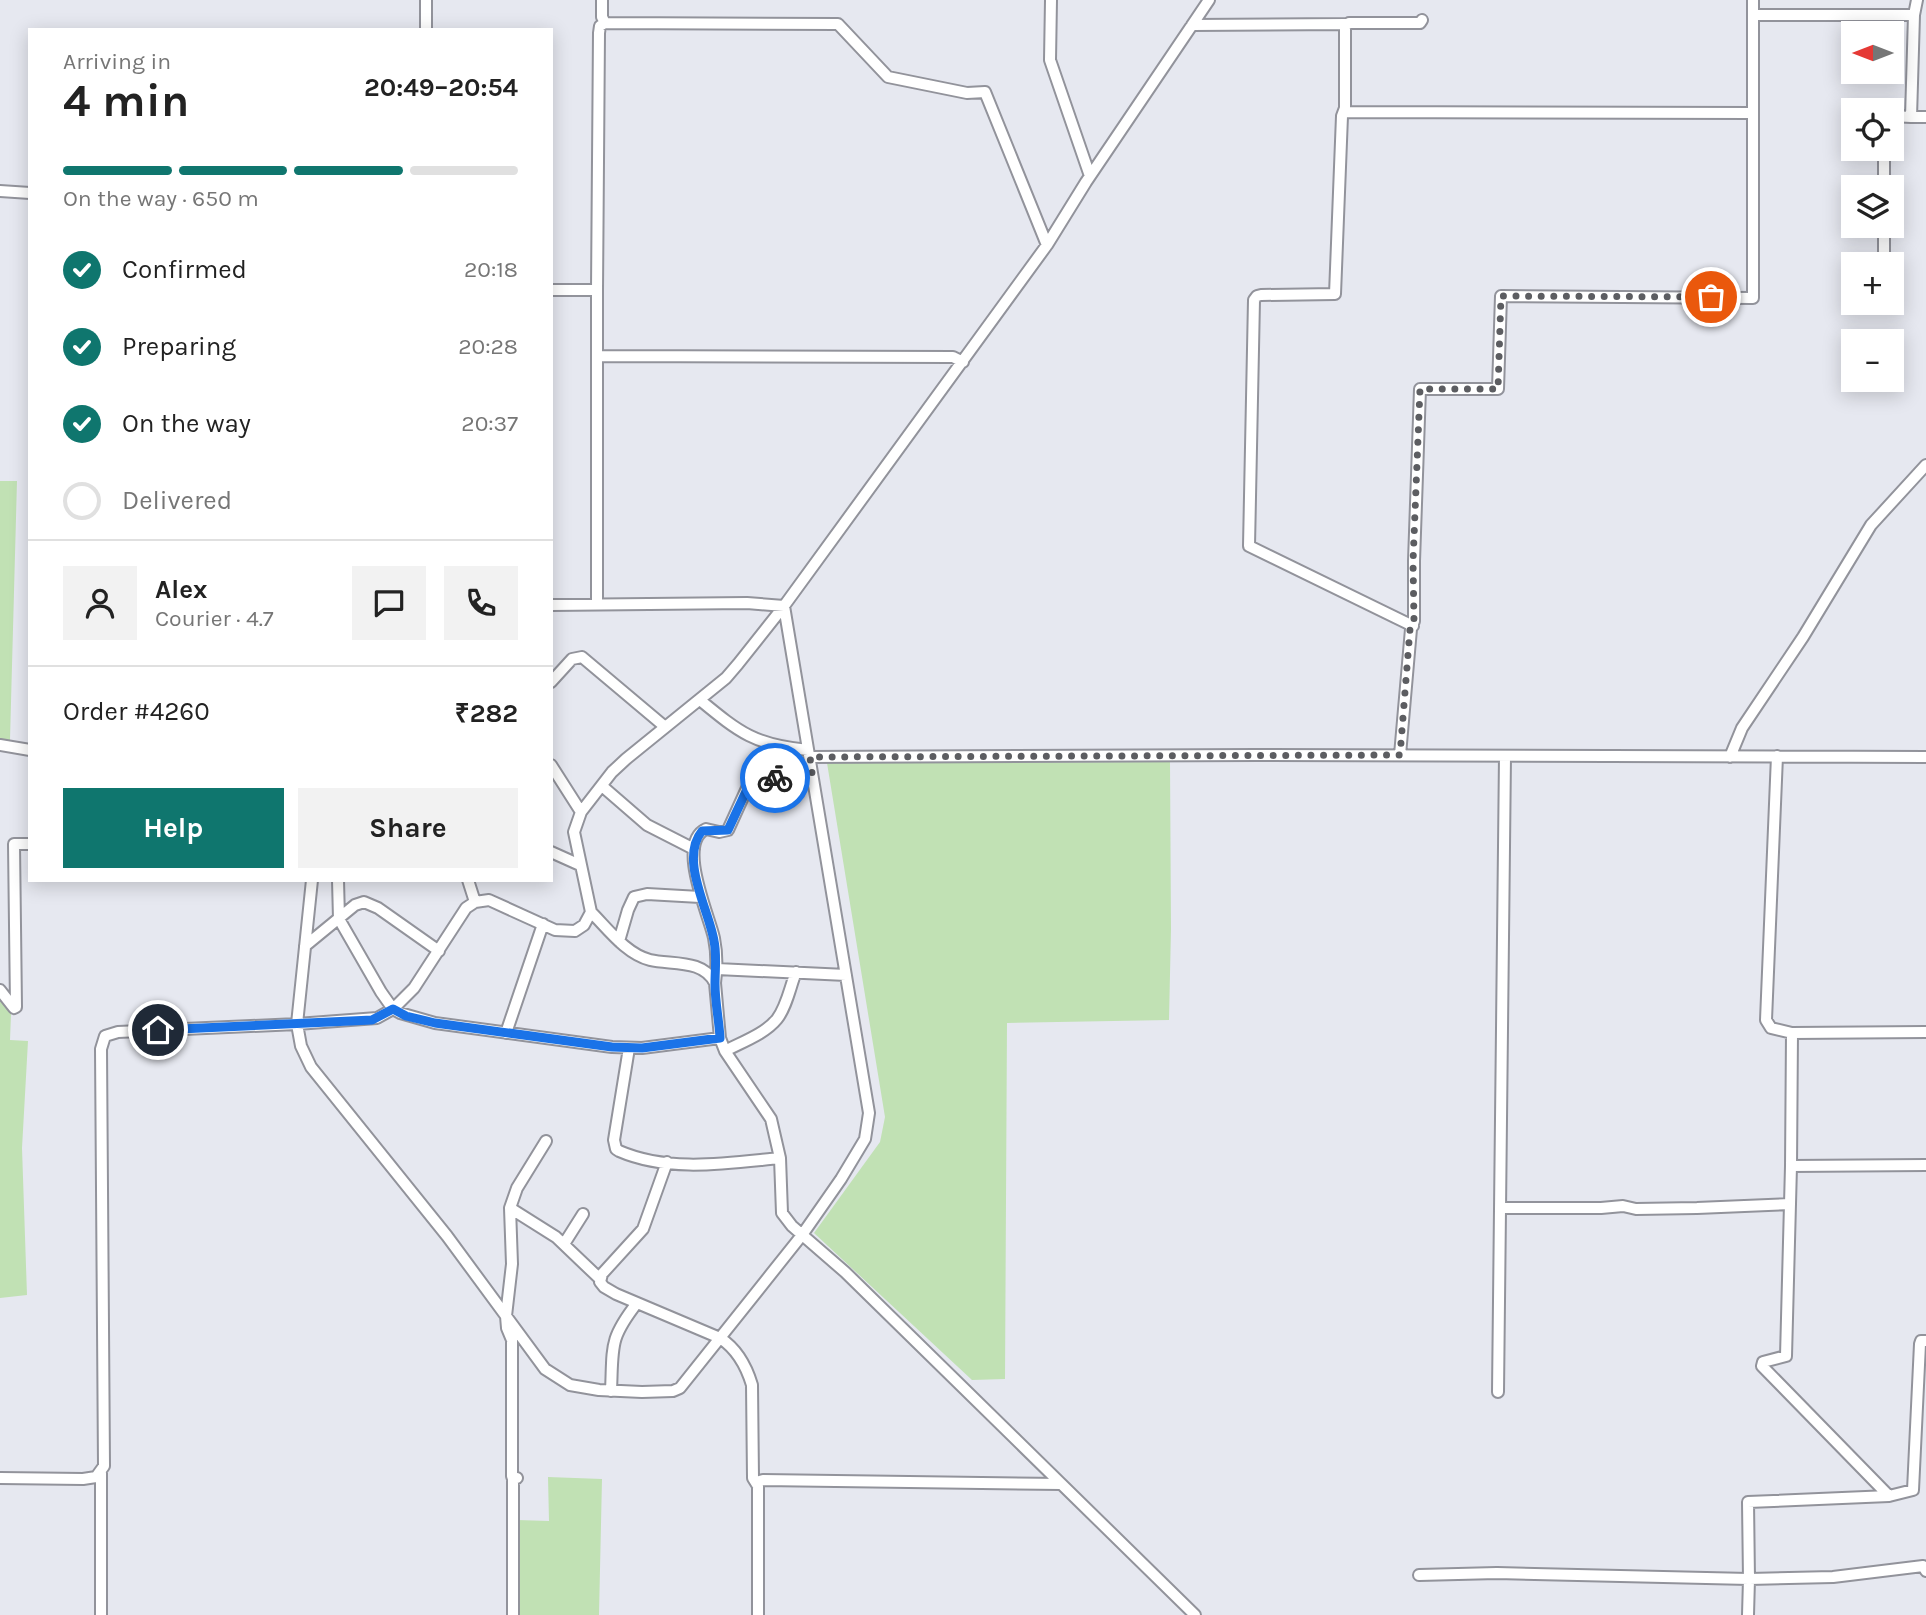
<!DOCTYPE html>
<html lang="en">
<head>
<meta charset="utf-8">
<style>
  :root { --surface:#fff; --page:#f2f2f2; --text:#222; --muted:#767676; --line:#e0e0e0; --accent:#0f766e }
  body { margin:0; font-family:Karla,sans-serif; background:var(--page); color:var(--text); height:100vh; display:flex; flex-direction:column; font-size:26px; white-space:nowrap }
  * { box-sizing:border-box; margin:0 }
  p { font-size:23px; color:var(--muted) }
  .icon { flex:none; width:38px; height:38px; fill:none; stroke:currentColor; stroke-width:2; stroke-linecap:round; stroke-linejoin:round }
  .map { position:relative; flex:1; overflow:hidden }
  .details { position:absolute; left:28px; top:28px; width:525px; height:854px; display:flex; flex-direction:column; background:var(--surface); border-radius:0px; box-shadow:0 4px 18px #0003 }
  .details>* { flex:none }
  .needle { width:46px; rotate:270deg }
  .buttons { position:absolute; left:1841px; top:21px; display:grid; gap:14px }
  .buttons a { display:grid; place-items:center; width:63px; height:63px; border-radius:0px; background:var(--surface); box-shadow:0 4px 18px #0003; font-size:35px }
  .pin { position:absolute; display:grid; place-items:center; width:60px; height:60px; color:#fff; margin:-30px; border:4px solid #fff; border-radius:50%; box-shadow:0 2px 7px #0007 }
  .courier { position:absolute; display:grid; place-items:center; width:70px; height:70px; margin:-35px; border:5px solid #1a73e8; border-radius:50%; background:#fff; color:#222; box-shadow:0 2px 9px #0007 }
  .head em { font-style:normal; font-weight:700 }
  .head div { display:flex; flex-direction:column-reverse }
  .head { display:flex; align-items:center; justify-content:space-between; height:119px; padding:0 35px }
  h1 { font-size:46px; font-weight:700; line-height:52px }
  .bar { display:grid; grid-template-columns:repeat(4,1fr); gap:10px 7px; align-content:center; height:84px; padding:0 35px }
  .bar i { height:9px; border-radius:5px; background:var(--line) }
  .bar .on { background:var(--accent) }
  .bar p { grid-column:span 4 }
  .line { display:flex; align-items:center; gap:18px; padding:0 35px; border-top:2px solid var(--line) }
  .line div { flex:1 }
  .round { display:grid; place-items:center; flex:none; width:74px; height:74px; border-radius:0px; background:var(--page) }
  ol { padding:0 35px; list-style:none }
  li { display:flex; align-items:center; gap:21px; height:77px }
  li p { margin-inline-start:auto }
  li .icon { padding:7px; border-radius:50%; background:var(--accent); color:#fff; stroke-width:4 }
  li:last-child { color:var(--muted) }
  li i { width:38px; height:38px; border:4px solid var(--line); border-radius:50% }
  .button { display:flex; gap:14px; margin-top:auto; padding:14px 35px }
  .button a { flex:1; height:80px; border-radius:0px; background:var(--accent); color:#fff; font-size:28px; font-weight:700; line-height:80px; text-align:center }
  .button a+a { background:var(--page); color:var(--text) }
  .map>svg:first-child { display:block }
  .green { fill:#c1e1b4 }
  .lines { fill:none; stroke-linecap:round; stroke-linejoin:round }
  .minor-casing { stroke:#92939b; stroke-width:14 }
  .minor { stroke:#fff; stroke-width:10 }
  .done { stroke:#5c5d61; stroke-width:7; stroke-dasharray:0 12.6 }
  .route { stroke:#1a73e8; stroke-width:9 }
</style>
</head>
<body>
<div class="map">
<svg width="1926" height="1615" viewBox="0 0 1926 1615">
  <rect width="100%" height="100%" fill="#e6e8f0"/>
  <path class="green" d="M0 481H17L10 740H0Z
    M1170 762 1171 929 1169 1020 1007 1023 1005 1379 972 1380 814 1233 880 1142 885 1117 827 763Z
    M0 1000 11 1014 10 1040 28 1041 22 1148 27 1295 0 1298Z
    M548 1477 602 1479 599 1615H517V1520L549 1521Z"/>
  <g class="lines">
    <g class="minor-casing">
      <path id="minor" d="M426 0V30
        M602 0V17L605 23
        M1051 0 1050 60 1090 176
        M1754 15H1914L1911 117 1892 116
        M1914 15 1917 0
        M1192 25 1346 24
        M1345 112 1753 113
        M1911 117H1926
        M1884 149V187
        M0 191 30 193
        M1884 226V264
        M551 290H597V356L953 357 963 362
        M597 290 599 33 600 26 605 23 838 24 888 77 967 93 985 92 1047 245
        M597 603V356
        M1413 626 1249 546 1254 300 1257 296 1261 295 1335 294 1342 116 1345 108V26L1349 23H1420L1422 20
        M551 682 572 659 582 657 664 726
        M700 700C740 733 755 745 808 750
        M0 745 30 750
        M1400 755 1411 629 1414 621V561L1420 389H1498L1501 296 1753 298V0
        M1777 756 1766 1020 1771 1028 1792 1033 1926 1032
        M810 757 1256 755 1926 757
        M1730 757 1742 728 1803 637 1871 525 1926 465
        M551 765 581 812
        M602 786 647 825 694 849
        M551 852 580 865
        M312 880 297 1024 301 1046 311 1067 447 1236 545 1369 570 1385 599 1390 642 1392 673 1391 680 1388 802 1235 841 1179 865 1139 869 1113 784 606 747 603 551 605
        M338 880 339 919 381 992 393 1009 400 1013 435 1023 612 1047 642 1048 720 1038
        M468 880 475 902
        M591 912C608 929 626 954 650 960 672 965 703 959 715 983L720 1038 725 1051 771 1119 780 1158 782 1213 792 1226 845 1272 1195 1615
        M619 941 628 910 634 897 647 894 700 897
        M305 946 355 905 364 902 378 908 439 951
        M717 969 846 975
        M715 983C717 968 717 953 714 938 709 915 676 843 706 829L719 832 728 830 748 786 754 781 812 773
        M0 990 14 1008 16 1007 14 844H30
        M506 1033 543 924
        M1792 1033 1791 1166 1786 1356 1763 1362 1762 1366 1889 1496 1913 1490 1920 1344 1921 1341H1926
        M629 1048 614 1140 616 1149 619 1151C670 1173 728 1163 780 1158
        M725 1051C742 1042 765 1034 777 1019 787 1006 790 987 796 972
        M667 1162 643 1229 602 1274 600 1282 604 1287 616 1294 720 1338C737 1349 746 1365 752 1385L753 1478 758 1486V1615
        M1791 1166 1926 1165
        M510 1208 556 1237 600 1279
        M1500 1208H1601L1623 1206 1636 1209 1697 1208 1790 1204
        M564 1244 583 1214
        M611 1391C613 1346 609 1339 637 1303
        M1498 1392 1505 756
        M101 1473V1615
        M0 1478 83 1479 96 1477 104 1466 101 1049 105 1036 118 1032 297 1024 377 1018 393 1009 414 988 466 908 475 902 489 900 555 930 575 931 584 925 591 912 574 832 581 812 612 772 626 759 726 678 738 664 784 606 1047 245 1086 182 1209 0
        M517 1478 513 1479 512 1476V1340L507 1328 506 1316 512 1264 510 1208 517 1188 546 1141
        M756 1482 763 1480 1061 1484
        M1419 1575 1497 1573 1749 1579 1748 1502 1889 1496
        M513 1615V1479
        M1748 1615 1749 1579 1833 1577 1923 1566 1926 1571"/>
    </g>
    <use href="#minor" class="minor"/>
  </g>
  <g class="lines">
    <path class="done" d="M775 778 812 773 810 757 1400 755 1410 629 1414 621 1413 562 1420 389H1498L1501 296 1711 297"/>
    <path class="route" d="M158 1030 372 1020 393 1009 406 1016 435 1023 612 1047 642 1048 720 1038C719 1020 715 1002 715 984 715 969 717 955 714 941 709 910 679 859 702 831L728 830 750 783 775 778"/>
  </g>
</svg>
<div class="buttons">
<a><svg class="needle" viewBox="-14 -14 28 28"><path d="M0-13l5 13h-10z" fill="#e53935"/><path d="M0 13l5-13h-10z" fill="#767676"/></svg></a>
<a><svg class="icon" aria-label="locate" viewBox="0 0 24 24"><circle cx="12" cy="12" r="6"/><path d="M12 2v4M12 18v4M2 12h4M18 12h4"/></svg></a>
<a><svg class="icon" aria-label="layers" viewBox="0 0 24 24"><path d="M12 4l9 5-9 5-9-5zM3 14l9 5 9-5"/></svg></a>
<a>+</a>
<a>−</a>
</div>
<div class="pin" style="left:1711px;top:297px;background:#ea580c"><svg class="icon" aria-label="bag" viewBox="0 0 24 24"><path d="M5 8h14l-1 12H6zM9 8a3 3 0 0 1 6 0"/></svg></div>
<div class="pin" style="left:158px;top:1030px;background:#1f2937"><svg class="icon" aria-label="home" viewBox="0 0 24 24"><path d="M3 11l9-7 9 7M6 9v11h12V9"/></svg></div>
<div class="courier" style="left:775px;top:778px"><svg class="icon" aria-label="bike" viewBox="0 0 24 24"><circle cx="6" cy="16" r="4"/><circle cx="18" cy="16" r="4"/><path d="M6 16l4-8h5l3 8M10 8l3 8H6M13 5h3"/></svg></div>
<section class="details">
<div class="head"><div><h1>4 min</h1><p>Arriving in</p></div><em>20:49–20:54</em></div>
<div class="bar"><i class="on"></i><i class="on"></i><i class="on"></i><i></i><p>On the way · 650 m</p></div>
<ol>
<li><svg class="icon" aria-label="check" viewBox="0 0 24 24"><path d="M5 12l5 5 9-10"/></svg>Confirmed<p>20:18</p></li>
<li><svg class="icon" aria-label="check" viewBox="0 0 24 24"><path d="M5 12l5 5 9-10"/></svg>Preparing<p>20:28</p></li>
<li><svg class="icon" aria-label="check" viewBox="0 0 24 24"><path d="M5 12l5 5 9-10"/></svg>On the way<p>20:37</p></li>
<li><i></i>Delivered</li>
</ol>
<div class="line" style="height:126px"><a class="round"><svg class="icon" aria-label="person" viewBox="0 0 24 24"><circle cx="12" cy="8" r="4"/><path d="M4 21q1-7 8-7t8 7"/></svg></a><div><b>Alex</b><p>Courier · 4.7</p></div><a class="round"><svg class="icon" aria-label="chat" viewBox="0 0 24 24"><path d="M4 5h16v11H9l-5 4z"/></svg></a><a class="round"><svg class="icon" aria-label="phone" viewBox="0 0 24 24"><path d="M5 4h4l2 5-3 2q2 4 5 5l2-3 5 2v4C11 20 4 13 5 4z"/></svg></a></div>
<div class="line" style="height:91px"><div>Order #4260</div><b>₹282</b></div>
<div class="button"><a>Help</a><a>Share</a></div>
</section>
</div>
</body>
</html>
